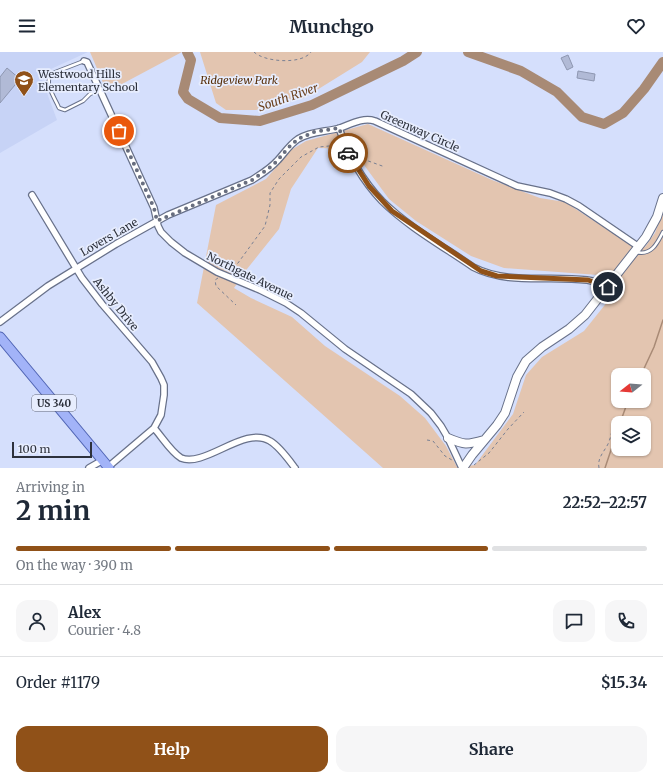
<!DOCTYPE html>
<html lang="en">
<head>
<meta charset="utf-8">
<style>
  :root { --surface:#fff; --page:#f6f6f7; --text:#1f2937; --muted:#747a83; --line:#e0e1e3; --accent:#905118 }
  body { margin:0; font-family:Merriweather,serif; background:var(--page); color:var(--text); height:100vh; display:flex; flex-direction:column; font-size:15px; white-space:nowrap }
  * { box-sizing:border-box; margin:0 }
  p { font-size:13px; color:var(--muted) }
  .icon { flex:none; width:22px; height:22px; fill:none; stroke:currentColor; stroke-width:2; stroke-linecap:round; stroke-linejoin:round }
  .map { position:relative; height:416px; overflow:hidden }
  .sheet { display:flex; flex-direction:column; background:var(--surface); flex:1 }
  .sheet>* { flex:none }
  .needle { width:26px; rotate:253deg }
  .buttons { position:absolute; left:611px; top:316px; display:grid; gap:8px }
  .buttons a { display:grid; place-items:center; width:40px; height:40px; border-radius:8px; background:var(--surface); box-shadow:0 1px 3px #0004; font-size:20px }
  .scale { position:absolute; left:12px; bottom:10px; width:80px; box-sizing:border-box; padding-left:4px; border:2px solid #2d313c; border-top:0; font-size:11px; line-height:14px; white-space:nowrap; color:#2d313c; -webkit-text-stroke:3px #e7edfe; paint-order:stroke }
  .pin { position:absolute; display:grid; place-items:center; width:34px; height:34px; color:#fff; margin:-17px; border:2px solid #fff; border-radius:50%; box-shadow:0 1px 4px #0007 }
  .courier { position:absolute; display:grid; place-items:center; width:40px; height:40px; margin:-20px; border:3px solid #905118; border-radius:50%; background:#fff; color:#222; box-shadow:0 1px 5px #0007 }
  .overview em { font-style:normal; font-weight:700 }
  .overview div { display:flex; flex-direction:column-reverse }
  .overview { display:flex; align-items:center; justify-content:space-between; height:68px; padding:0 16px }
  h1 { font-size:26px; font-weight:700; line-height:30px }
  .bar { display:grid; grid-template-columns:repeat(4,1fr); gap:6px 4px; align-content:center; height:48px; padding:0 16px }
  .bar i { height:5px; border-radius:3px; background:var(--line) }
  .bar .active { background:var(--accent) }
  .bar p { grid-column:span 4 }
  .line { display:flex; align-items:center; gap:10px; padding:0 16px; border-top:1px solid var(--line) }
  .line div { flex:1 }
  .round { display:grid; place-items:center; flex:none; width:42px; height:42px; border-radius:12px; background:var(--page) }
  .action { display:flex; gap:8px; margin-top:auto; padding:8px 16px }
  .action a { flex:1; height:46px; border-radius:12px; background:var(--accent); color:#fff; font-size:16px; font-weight:700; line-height:46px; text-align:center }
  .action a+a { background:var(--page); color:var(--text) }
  header { display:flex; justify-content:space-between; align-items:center; height:52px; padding:0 16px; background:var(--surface); font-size:18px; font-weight:700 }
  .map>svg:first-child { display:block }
  .built { fill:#c7d3f6 }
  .green { fill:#e3c5b0; fill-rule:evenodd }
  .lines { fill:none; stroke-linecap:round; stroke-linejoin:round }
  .stream { stroke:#a88a75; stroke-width:1.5 }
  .river { stroke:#a88a75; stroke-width:10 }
  .building { fill:#b1bad6; stroke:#8e97b1 }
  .lane-casing { stroke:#68718a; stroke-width:4.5 }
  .street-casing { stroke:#68718a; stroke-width:8 }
  .secondary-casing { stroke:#68718a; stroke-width:10 }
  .primary-casing { stroke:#5165b4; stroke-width:11 }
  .path { stroke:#798093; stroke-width:1; stroke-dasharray:3 3; stroke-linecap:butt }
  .lane { stroke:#fff; stroke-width:2.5 }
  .street { stroke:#fff; stroke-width:5.5 }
  .secondary { stroke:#fff; stroke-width:8 }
  .primary { stroke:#a2b3f8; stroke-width:9 }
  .done { stroke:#686e7f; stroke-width:4; stroke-dasharray:0 7.2 }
  .route { stroke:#905118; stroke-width:5 }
  .labels { text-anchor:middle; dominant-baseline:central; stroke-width:3.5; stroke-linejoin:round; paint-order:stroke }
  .shield { fill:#e7edfe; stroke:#656976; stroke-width:1 }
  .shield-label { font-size:10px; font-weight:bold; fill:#2d313c }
  .poi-label { font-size:11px; fill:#2d313c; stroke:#e7edfe; text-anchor:start }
  .park-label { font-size:11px; font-style:italic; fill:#562d06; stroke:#e7edfe }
  .street-label { font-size:11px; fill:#2d313c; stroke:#e7edfe }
  .water-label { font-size:12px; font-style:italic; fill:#6c411e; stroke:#e7edfe }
</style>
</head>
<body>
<header><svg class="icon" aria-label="menu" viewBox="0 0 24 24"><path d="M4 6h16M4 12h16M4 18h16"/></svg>Munchgo<svg class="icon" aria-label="heart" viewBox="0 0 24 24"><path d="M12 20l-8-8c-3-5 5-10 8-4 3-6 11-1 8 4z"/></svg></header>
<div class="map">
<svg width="663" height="416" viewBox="0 0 663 416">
  <rect width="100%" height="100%" fill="#d5dffc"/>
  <path class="built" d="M0 0H88L40 22 57 68 0 101Z"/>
  <path class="green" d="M90 0H182L107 40Z
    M200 0H370L362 10 304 46 256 58H226L216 51Z
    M368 72 492 128 540 146 565 150 631 193 645 195 655 181 663 158V416H383L197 251 216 153 266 127 291 98 306 89ZM318 96 351 97 355 105 364 113 389 147 416 169 471 204 504 216 598 223 624 229 584 279 542 305 526 323 513 362 475 413 457 415 446 394 425 366 400 344 325 294 292 265 251 246 234 236 247 217 279 177 291 137ZM618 323H644V349H618ZM618 371H644V397H618Z"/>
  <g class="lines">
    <path class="stream" d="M641 323 654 295 663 268
      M620 371 628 349
      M605 416 618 377"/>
    <path class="river" d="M187 0 191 8 183 40 188 47 220 66 260 69 312 53 403 9 417 0
      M468 0 521 19 557 40 582 65 604 72 623 61 644 37 663 10"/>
  </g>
  <path class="building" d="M568 3 573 15 567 18 561 6Z
    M7 16 20 27 0 51V25Z
    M578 19 595 22 594 29 577 26Z"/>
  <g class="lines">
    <g class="lane-casing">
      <path id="lane" d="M84 9 53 21C42 29 55 46 59 56L65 58 83 49 90 42 99 38
        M636 200C651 204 657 192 663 180"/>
    </g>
    <g class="street-casing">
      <path id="street" d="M84 9 87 10 154 156 158 174 161 180 171 190 185 201 217 220 260 238 286 251 301 261 345 297 411 342 431 361 441 374 448 386 462 416
        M339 76C348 103 362 128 382 149 407 174 444 195 473 215 507 233 549 223 587 228 594 229 601 232 608 235
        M32 143 82 226 102 252 152 310 161 326 164 333V343L161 363 154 376 108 415
        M0 270 48 234 116 192 168 163 252 128C261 122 270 117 277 109 284 102 289 93 298 87 311 79 326 80 340 76 351 72 363 65 375 69L517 134 550 141 566 147 579 154 639 195
        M154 376C162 385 171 400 181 406 205 416 245 373 270 389 279 394 289 408 295 416
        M89 416 103 408"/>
    </g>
    <g class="secondary-casing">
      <path id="secondary" d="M448 386C465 393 466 393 484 388
        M463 416 472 403 497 373 505 361 517 325 526 309 542 295 569 277 585 263 646 185 657 165 663 146"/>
    </g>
    <g class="primary-casing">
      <path id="primary" d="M0 285 109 416"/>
    </g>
    <path class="path" d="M254 0C264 10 302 13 311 0
      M352 93 360 106 385 115
      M229 220 238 211 265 174 270 153V141L279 127 301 105 319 95 339 93
      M218 226 215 228 216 234 236 253
      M427 388 433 389 445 404 452 408
      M474 413 489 401 508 377 524 360
      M599 416C597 406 604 400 608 392 611 385 612 379 613 372L616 371H618"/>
    <use href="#lane" class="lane"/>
    <use href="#street" class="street"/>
    <use href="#secondary" class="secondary"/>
    <use href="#primary" class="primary"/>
  </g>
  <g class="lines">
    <path class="done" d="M119 79 154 156 157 169 252 128 268 117 277 109 288 96 298 87 314 80 339 76 348 101"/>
    <path class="route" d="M348 101 369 134 392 159 481 219 497 224 588 228 608 235"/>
  </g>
  <defs>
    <g id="school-pin" transform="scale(1)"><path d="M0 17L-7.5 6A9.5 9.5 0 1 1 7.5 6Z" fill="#905118" stroke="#e7edfe"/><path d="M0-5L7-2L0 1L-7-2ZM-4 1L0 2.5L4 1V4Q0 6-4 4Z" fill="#fff"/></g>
  </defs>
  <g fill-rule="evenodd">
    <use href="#school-pin" x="24" y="28"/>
  </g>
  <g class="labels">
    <rect class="shield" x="32" y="343" width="44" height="16" rx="3"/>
    <g class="shield-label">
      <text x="54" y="351">US 340</text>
    </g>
    <g class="poi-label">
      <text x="38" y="22">Westwood Hills<tspan x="38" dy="13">Elementary School</tspan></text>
    </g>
    <g class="park-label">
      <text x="239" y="28">Ridgeview Park</text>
    </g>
    <g class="street-label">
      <text transform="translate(420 79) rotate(24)">Greenway Circle</text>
      <text transform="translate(109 185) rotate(-30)">Lovers Lane</text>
      <text transform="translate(250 224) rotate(26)">Northgate Avenue</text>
      <text transform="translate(116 252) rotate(51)">Ashby Drive</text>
    </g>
    <g class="water-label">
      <text transform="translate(288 45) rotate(-19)">South River</text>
    </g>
  </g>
</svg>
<div class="buttons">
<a><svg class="needle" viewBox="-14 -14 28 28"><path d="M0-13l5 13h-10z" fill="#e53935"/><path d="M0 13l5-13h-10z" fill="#747a83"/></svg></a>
<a><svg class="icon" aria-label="layers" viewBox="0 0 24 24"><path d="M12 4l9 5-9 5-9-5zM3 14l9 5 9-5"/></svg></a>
</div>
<div class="scale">100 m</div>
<div class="pin" style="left:119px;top:79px;background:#ea580c"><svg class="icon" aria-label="bag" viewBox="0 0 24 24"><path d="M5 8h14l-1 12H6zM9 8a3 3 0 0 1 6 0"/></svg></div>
<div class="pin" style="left:608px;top:235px;background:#1f2937"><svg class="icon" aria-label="home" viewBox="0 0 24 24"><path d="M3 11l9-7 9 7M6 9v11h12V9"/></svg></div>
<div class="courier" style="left:348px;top:101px"><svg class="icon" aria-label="car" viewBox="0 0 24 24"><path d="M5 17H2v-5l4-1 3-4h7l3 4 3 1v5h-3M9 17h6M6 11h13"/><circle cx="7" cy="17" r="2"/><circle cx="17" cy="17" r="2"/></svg></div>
</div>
<section class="sheet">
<div class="overview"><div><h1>2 min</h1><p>Arriving in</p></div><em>22:52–22:57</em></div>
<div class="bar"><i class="active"></i><i class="active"></i><i class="active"></i><i></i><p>On the way · 390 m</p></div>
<div class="line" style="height:72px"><a class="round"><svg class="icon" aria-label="person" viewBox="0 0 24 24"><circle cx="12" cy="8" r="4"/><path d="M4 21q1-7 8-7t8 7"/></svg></a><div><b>Alex</b><p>Courier · 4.8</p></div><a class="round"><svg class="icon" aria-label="chat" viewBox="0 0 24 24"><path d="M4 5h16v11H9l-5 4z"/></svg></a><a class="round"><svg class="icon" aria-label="phone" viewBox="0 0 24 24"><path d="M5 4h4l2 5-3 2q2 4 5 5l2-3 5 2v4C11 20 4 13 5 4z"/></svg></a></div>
<div class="line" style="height:52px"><div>Order #1179</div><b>$15.34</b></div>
<div class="action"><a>Help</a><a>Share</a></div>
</section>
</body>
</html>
